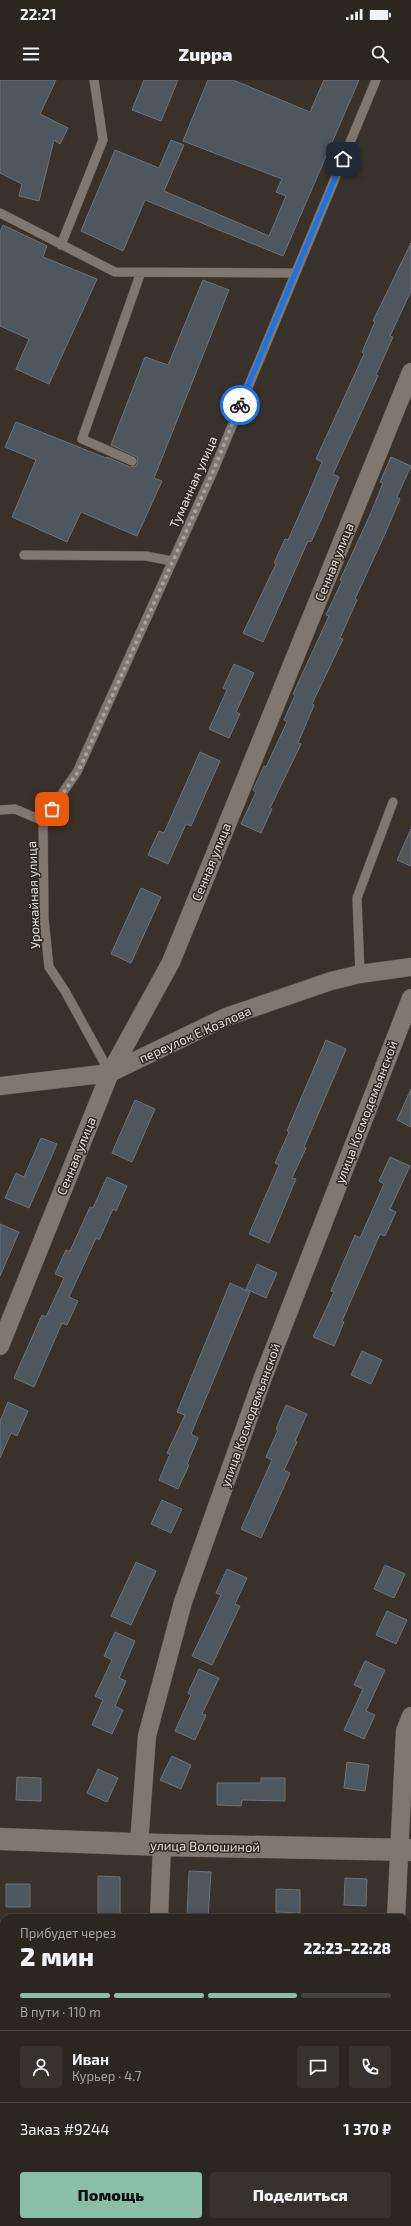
<!DOCTYPE html>
<html lang="ru">
<head>
<meta charset="utf-8">
<style>
  :root { --surface:#2b2620; --page:#37322d; --text:#f1f3f6; --muted:#a6a5a5; --line:#47433e; --accent:#8abfa5 }
  body { margin:0; font-family:"Exo 2",sans-serif; background:var(--page); color:var(--text); height:100vh; display:flex; flex-direction:column; font-size:15px; white-space:nowrap }
  * { box-sizing:border-box; margin:0 }
  p { font-size:13px; color:var(--muted) }
  .icon { flex:none; width:22px; height:22px; fill:none; stroke:currentColor; stroke-width:2; stroke-linecap:round; stroke-linejoin:round }
  .map { position:relative; flex:1; overflow:hidden }
  .drawer { position:absolute; left:0px; top:1834px; width:411px; height:312px; display:flex; flex-direction:column; background:var(--surface); border-radius:12px 12px 0 0; box-shadow:0 2px 10px #0003,0 0 0 1px var(--line) }
  .drawer>* { flex:none }
  .pin { position:absolute; display:grid; place-items:center; width:34px; height:34px; color:#fff; margin:-17px; border-radius:8px; box-shadow:0 2px 6px #0006 }
  .courier { position:absolute; display:grid; place-items:center; width:40px; height:40px; margin:-20px; border:3px solid #1a73e8; border-radius:50%; background:#fff; color:#222; box-shadow:0 1px 5px #0007 }
  .headline em { font-style:normal; font-weight:800 }
  .headline div { display:flex; flex-direction:column-reverse }
  .headline { display:flex; align-items:center; justify-content:space-between; height:68px; padding:0 20px }
  h1 { font-size:26px; font-weight:800; line-height:30px }
  .bar { display:grid; grid-template-columns:repeat(4,1fr); gap:6px 4px; align-content:center; height:48px; padding:0 20px }
  .bar i { height:5px; border-radius:3px; background:var(--line) }
  .bar .on { background:var(--accent) }
  .bar p { grid-column:span 4 }
  .line { display:flex; align-items:center; gap:10px; padding:0 20px; border-top:1px solid var(--line) }
  .line div { flex:1 }
  .round { display:grid; place-items:center; flex:none; width:42px; height:42px; border-radius:4px; background:var(--page) }
  .cta { display:flex; gap:8px; margin-top:auto; padding:8px 20px }
  .cta a { flex:1; height:46px; border-radius:4px; background:var(--accent); color:#111; font-size:16px; font-weight:800; line-height:46px; text-align:center }
  .cta a+a { background:var(--page); color:var(--text) }
  .status { display:flex; justify-content:space-between; align-items:center; height:28px; padding:0 20px; background:var(--surface); direction:ltr }
  .status svg { height:11px; fill:currentColor }
  header { display:flex; justify-content:space-between; align-items:center; height:52px; padding:0 20px; background:var(--surface); font-size:18px; font-weight:800 }
  .map>svg:first-child { display:block }
  .building { fill:#4e565e; stroke:#6b737c }
  .lines { fill:none; stroke-linecap:round; stroke-linejoin:round }
  .service-casing { stroke:#544e48; stroke-width:10 }
  .minor-casing { stroke:#544e48; stroke-width:19 }
  .tertiary-casing { stroke:#544e48; stroke-width:23 }
  .service { stroke:#80786f; stroke-width:9 }
  .minor { stroke:#80786f; stroke-width:18 }
  .tertiary { stroke:#80786f; stroke-width:22 }
  .done { stroke:#aaa49e; stroke-width:4; stroke-dasharray:0 7.2 }
  .route { stroke:#1a73e8; stroke-width:5 }
  .labels { text-anchor:middle; dominant-baseline:central; stroke-width:3; stroke-linejoin:round; paint-order:stroke }
  .street-label { font-size:13px; fill:#e7e2dd; stroke:#2f2821 }
</style>
</head>
<body>
<div class="status"><b>22:21</b><svg viewBox="0 0 49 12"><path d="M0 12V9h3v3zM5 12V6h3v6zM10 12V3h3v9zM15 12V0h3v12zM26 1h20v11H26zM47 4h2v5h-2z"/></svg></div>
<header><svg class="icon" aria-label="menu" viewBox="0 0 24 24"><path d="M4 6h16M4 12h16M4 18h16"/></svg>Zuppa<svg class="icon" aria-label="search" viewBox="0 0 24 24"><circle cx="10" cy="10" r="6"/><path d="M15 15l6 6"/></svg></header>
<div class="map">
<svg width="411" height="2146" viewBox="0 0 411 2146">
  <rect width="100%" height="100%" fill="#39322a"/>
  <path class="building" d="M0 0H56L40 34 68 48 60 64 54 60 39 121 19 116 22 104 0 93Z
    M144 0H178L161 41 132 30Z
    M208 0H233L310 32 324 0H359L283 176 145 120 123 171 81 151 115 70 159 88 171 60 184 65 164 111 269 156 286 116 276 112 282 99 183 61Z
    M3 145 47 166 43 177 97 199 49 304 16 289 29 259 0 246V152Z
    M411 163V211L390 256 393 257 376 295 378 296 333 394 339 397 322 438 311 462 308 461 263 562 243 553 276 484 274 483 285 459 288 460 309 413 322 382 316 379 364 274 362 272 375 242 373 241Z
    M203 200 229 210 154 398 162 401 137 456 81 432 67 462 12 437 36 380 5 367 16 342 106 378 107 377 130 387 136 386 138 381 137 377 111 365 145 277 168 285Z
    M391 377 411 386 397 417 400 419 384 456 355 519 357 520 340 558 343 559 312 624 314 625 298 663 301 664 270 728 272 729 261 753 241 744 256 712 253 710 264 686 266 687 287 642 284 640 295 615 293 614 329 536 326 535 342 501 340 500 370 435 383 403 380 402Z
    M234 584 254 593 236 632 240 634 229 658 209 649 227 610 223 608Z
    M200 672 220 681 191 746 186 744 168 784 148 775 159 751 164 753Z
    M411 749V786L397 780Z
    M141 808 161 817 131 883 111 874Z
    M326 960 346 969 304 1067 306 1068 292 1098 296 1099 269 1163 249 1154 279 1085 275 1083 289 1052 287 1051Z
    M411 1009V1047L397 1040Z
    M135 1020 155 1029 132 1082 112 1073Z
    M41 1058 57 1064 29 1128 5 1118 16 1093 24 1097Z
    M390 1077 410 1086 390 1129 396 1132 385 1156 380 1154 342 1241 344 1242 334 1266 313 1257 334 1212 331 1211 355 1155 360 1158 384 1104 379 1101Z
    M107 1097 127 1106 116 1131 113 1129 99 1160 96 1158 69 1217 78 1221 67 1245 62 1243 34 1307 14 1298 42 1235 46 1237 64 1198 55 1194 66 1170 70 1171 90 1127 93 1128Z
    M0 1144 19 1152 0 1196Z
    M257 1184 277 1193 266 1218 246 1209Z
    M230 1203 250 1212 191 1354 198 1358 187 1384 189 1385 178 1409 159 1400 170 1374 167 1373 185 1335 177 1332Z
    M362 1271 382 1280 371 1304 351 1295Z
    M8 1322 28 1331 17 1356 11 1353 0 1378V1341Z
    M286 1325 307 1334 295 1361 297 1362 284 1390 290 1393 261 1458 241 1449 272 1380 266 1377 278 1350 276 1349Z
    M162 1420 182 1429 171 1453 151 1444Z
    M136 1482 156 1491 131 1545 111 1536Z
    M385 1485 405 1494 394 1518 374 1509Z
    M227 1489 247 1498 235 1524 240 1526 212 1585 192 1576 221 1515 216 1513Z
    M387 1531 407 1540 396 1564 376 1555Z
    M115 1552 135 1561 119 1598 126 1601 115 1626 123 1630 112 1654 92 1645 103 1620 95 1616 112 1580 104 1576Z
    M365 1581 385 1590 366 1631 375 1635 364 1659 344 1650 363 1609 354 1605Z
    M199 1589 219 1598 202 1634 206 1635 195 1660 175 1651 191 1615 188 1613Z
    M172 1676 191 1685 181 1709 160 1700Z
    M347 1682 369 1685 365 1711 344 1708Z
    M98 1689 118 1698 107 1722 87 1713Z
    M17 1697 41 1698V1721L16 1720Z
    M261 1698H285V1721L242 1720 241 1726 217 1725V1703H261Z
    M189 1791 211 1792 208 1838H187Z
    M98 1796 120 1797V1838H98Z
    M345 1798 367 1799 366 1826 344 1825Z
    M6 1804H30V1827H6Z
    M276 1809 300 1810V1833L276 1832Z"/>
  <g class="lines">
    <g class="service-casing">
      <path id="service" d="M0 133 115 192 295 193
        M61 165 103 60 94 0
        M132 381 82 359 141 192
        M24 475 146 476 172 481
        M0 730 15 729 43 741 77 692 212 394 376 0
        M43 741 44 839 49 887 65 911 110 993
        M360 894 357 818 393 722"/>
    </g>
    <g class="minor-casing">
      <path id="minor" d="M0 1006 110 993 226 937 331 901 360 894 411 887
        M0 1266 110 993 171 882 411 292
        M139 1764 147 1656 183 1522 262 1300 411 918
        M159 1838 162 1765
        M396 1838 405 1651 411 1636
        M146 2146V2142
        M380 2146 381 2142"/>
    </g>
    <g class="tertiary-casing">
      <path id="tertiary" d="M0 1759 162 1765 411 1770"/>
    </g>
    <use href="#service" class="service"/>
    <use href="#minor" class="minor"/>
    <use href="#tertiary" class="tertiary"/>
  </g>
  <g class="lines">
    <path class="done" d="M52 729 78 692 212 394 240 325"/>
    <path class="route" d="M240 325 343 79"/>
  </g>
  <g class="labels">
    <g class="street-label">
      <text transform="translate(193 402) rotate(-66)">Туманная улица</text>
      <text transform="translate(334 482) rotate(-68)">Сенная улица</text>
      <text transform="translate(211 782) rotate(-68)">Сенная улица</text>
      <text transform="translate(33 815) rotate(-92)">Урожайная улица</text>
      <text transform="translate(195 954) rotate(-24)">переулок Е.Козлова</text>
      <text transform="translate(366 1032) rotate(-69)">улица Космодемьянской</text>
      <text transform="translate(76 1076) rotate(-68)">Сенная улица</text>
      <text transform="translate(250 1335) rotate(-70)">улица Космодемьянской</text>
      <text transform="translate(205 1766) rotate(1)">улица Волошиной</text>
    </g>
  </g>
</svg>
<div class="pin" style="left:52px;top:729px;background:#ea580c"><svg class="icon" aria-label="bag" viewBox="0 0 24 24"><path d="M5 8h14l-1 12H6zM9 8a3 3 0 0 1 6 0"/></svg></div>
<div class="pin" style="left:343px;top:79px;background:#1f2937"><svg class="icon" aria-label="home" viewBox="0 0 24 24"><path d="M3 11l9-7 9 7M6 9v11h12V9"/></svg></div>
<div class="courier" style="left:240px;top:325px"><svg class="icon" aria-label="bike" viewBox="0 0 24 24"><circle cx="6" cy="16" r="4"/><circle cx="18" cy="16" r="4"/><path d="M6 16l4-8h5l3 8M10 8l3 8H6M13 5h3"/></svg></div>
<section class="drawer">
<div class="headline"><div><h1>2 мин</h1><p>Прибудет через</p></div><em>22:23–22:28</em></div>
<div class="bar"><i class="on"></i><i class="on"></i><i class="on"></i><i></i><p>В пути · 110 m</p></div>
<div class="line" style="height:72px"><a class="round"><svg class="icon" aria-label="person" viewBox="0 0 24 24"><circle cx="12" cy="8" r="4"/><path d="M4 21q1-7 8-7t8 7"/></svg></a><div><b>Иван</b><p>Курьер · 4.7</p></div><a class="round"><svg class="icon" aria-label="chat" viewBox="0 0 24 24"><path d="M4 5h16v11H9l-5 4z"/></svg></a><a class="round"><svg class="icon" aria-label="phone" viewBox="0 0 24 24"><path d="M5 4h4l2 5-3 2q2 4 5 5l2-3 5 2v4C11 20 4 13 5 4z"/></svg></a></div>
<div class="line" style="height:52px"><div>Заказ #9244</div><b>1 370 ₽</b></div>
<div class="cta"><a>Помощь</a><a>Поделиться</a></div>
</section>
</div>
</body>
</html>
